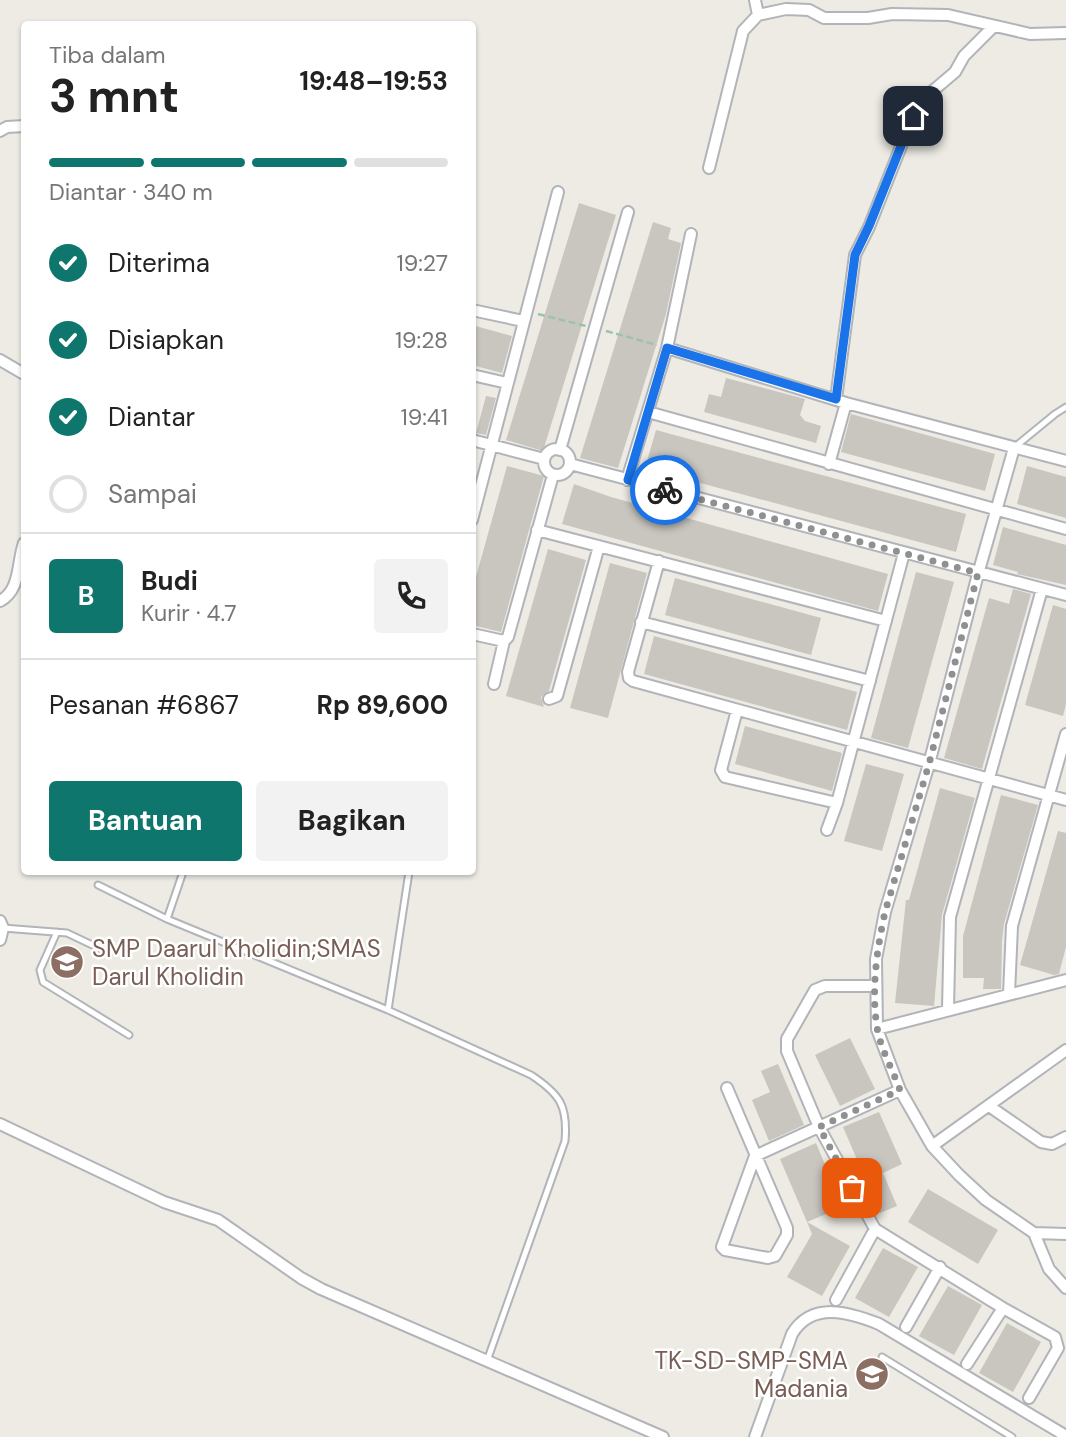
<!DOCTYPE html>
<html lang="id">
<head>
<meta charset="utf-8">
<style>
  :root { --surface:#fff; --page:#f2f2f2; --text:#222; --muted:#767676; --line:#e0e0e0; --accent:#0f766e }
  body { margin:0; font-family:"DM Sans",sans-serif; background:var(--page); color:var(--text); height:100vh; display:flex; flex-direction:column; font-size:26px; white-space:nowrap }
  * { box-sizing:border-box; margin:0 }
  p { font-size:23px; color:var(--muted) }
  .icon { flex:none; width:38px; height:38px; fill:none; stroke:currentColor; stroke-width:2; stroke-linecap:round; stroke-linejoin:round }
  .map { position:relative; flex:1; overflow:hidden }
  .panel { position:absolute; left:21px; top:21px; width:455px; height:854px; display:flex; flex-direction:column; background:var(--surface); border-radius:7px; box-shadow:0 2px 5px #0004 }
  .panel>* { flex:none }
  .pin { position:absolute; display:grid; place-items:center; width:60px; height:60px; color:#fff; margin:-30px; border-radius:14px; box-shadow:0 4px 10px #0006 }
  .courier { position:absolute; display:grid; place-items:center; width:70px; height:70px; margin:-35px; border:5px solid #1a73e8; border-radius:50%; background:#fff; color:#222; box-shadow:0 2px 9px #0007 }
  .overview em { font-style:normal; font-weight:700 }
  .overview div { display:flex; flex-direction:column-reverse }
  .overview { display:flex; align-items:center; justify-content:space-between; height:119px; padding:0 28px }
  h1 { font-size:46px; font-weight:700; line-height:52px }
  .bar { display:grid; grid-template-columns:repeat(4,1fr); gap:10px 7px; align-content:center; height:84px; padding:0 28px }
  .bar i { height:9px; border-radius:5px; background:var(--line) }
  .bar .on { background:var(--accent) }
  .bar p { grid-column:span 4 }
  .line { display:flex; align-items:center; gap:18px; padding:0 28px; border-top:2px solid var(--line) }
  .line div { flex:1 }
  .round { display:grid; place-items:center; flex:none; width:74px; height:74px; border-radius:7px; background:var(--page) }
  ol { padding:0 28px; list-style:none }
  li { display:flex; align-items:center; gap:21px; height:77px }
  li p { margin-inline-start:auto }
  li .icon { padding:7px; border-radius:50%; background:var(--accent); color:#fff; stroke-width:4 }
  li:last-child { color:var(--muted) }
  li i { width:38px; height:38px; border:4px solid var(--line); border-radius:50% }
  .action { display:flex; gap:14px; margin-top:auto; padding:14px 28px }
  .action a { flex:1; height:80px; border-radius:7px; background:var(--accent); color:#fff; font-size:28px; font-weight:700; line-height:80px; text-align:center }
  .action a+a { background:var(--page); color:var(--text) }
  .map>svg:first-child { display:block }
  .building { fill:#c9c6c0 }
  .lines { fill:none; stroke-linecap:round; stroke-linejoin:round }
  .lane-casing { stroke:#b1b4b8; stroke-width:9 }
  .street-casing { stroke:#b1b4b8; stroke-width:14 }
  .path { stroke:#9cc3a8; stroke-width:2.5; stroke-dasharray:7 3.5; stroke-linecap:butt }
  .lane { stroke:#fff; stroke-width:5 }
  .street { stroke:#fff; stroke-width:10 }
  .done { stroke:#8f9090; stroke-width:7; stroke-dasharray:0 12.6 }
  .route { stroke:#1a73e8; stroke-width:9 }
  .labels { text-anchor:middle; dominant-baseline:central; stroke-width:5; stroke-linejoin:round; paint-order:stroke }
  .education-label { font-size:24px; fill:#785e54; stroke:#fff; text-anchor:start }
</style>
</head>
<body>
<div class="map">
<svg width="1066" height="1437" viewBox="0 0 1066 1437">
  <rect width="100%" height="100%" fill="#edebe4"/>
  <path class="building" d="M579 203 616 215 543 451 506 440Z
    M653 222 671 228 668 239 681 243 666 314 618 468 580 458Z
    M472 325 512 336 502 373 472 365Z
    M726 378 805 399 800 415 805 421 821 426 816 443 704 412 709 394 721 397Z
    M486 396 496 398 486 435 476 433Z
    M851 414 995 454 985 491 841 452Z
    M656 430 966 514 956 552 645 468Z
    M507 466 544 476 501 632 472 625V591Z
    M1027 466 1066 477V518L1017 504Z
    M574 484 611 497 888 574 878 611 562 524Z
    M1003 527 1066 545V585L1017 574 1018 572 993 565Z
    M548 549 586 560 549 691 541 697 544 707 506 696Z
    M610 563 647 573 608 718 570 708Z
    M916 572 954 582 908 748 871 738Z
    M675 578 821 618 811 655 665 615Z
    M1013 589 1031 594 982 769 944 758 989 598 1009 604Z
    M1053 605 1066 609V704L1063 716 1025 705Z
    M654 636 857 692 847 730 644 674Z
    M745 726 842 753 832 791 735 764Z
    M866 764 904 774 882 851 844 841Z
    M940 788 975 798 942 915 934 1006 895 1003 906 900H909Z
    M1001 795 1038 805 1004 924 1002 941 1001 989H983L984 978H963V936Z
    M1058 831 1066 833V947L1059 974 1054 975 1020 965Z
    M850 1038 875 1089 840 1106 815 1055Z
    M778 1064 804 1125 769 1141 752 1100 770 1092 761 1071Z
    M879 1112 902 1164 883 1173 897 1206 880 1213 843 1127Z
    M816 1143 843 1207 807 1222 780 1159Z
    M928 1189 998 1230 978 1264 908 1222Z
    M807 1222 850 1246 822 1296 787 1277 812 1234Z
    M883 1248 918 1267 889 1317 855 1298Z
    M948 1286 982 1305 954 1355 919 1336Z
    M1007 1323 1041 1342 1013 1392 979 1373Z"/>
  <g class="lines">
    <g class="lane-casing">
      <path id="lane" d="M1016 446 1055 414 1066 407
        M98 885 167 919 388 1010 531 1075C560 1094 568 1106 565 1141L487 1361
        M167 919 183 872
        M3 928 67 933 109 953
        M57 932 40 970 43 982 129 1035
        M388 1010 409 872
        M882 1357 1012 1437"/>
    </g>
    <g class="street-casing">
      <path id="street" d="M755 0 758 15
        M0 131 7 127 24 126
        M709 168 743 31 758 15 786 9 809 10 824 18H868L892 14 948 15 1030 34 1066 33
        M472 310 523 321
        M667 348 846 403 1066 461
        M0 360 24 374
        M472 375 507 383
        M836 399 855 255 869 227 913 116 922 100 955 72 964 56 993 27
        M648 412 1066 529
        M472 440 544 459
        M1014 448 978 574 929 764 885 912 876 959 877 1029 900 1090 932 1146 959 1175 986 1200 1034 1233 1066 1234
        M544 462a13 13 0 1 1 26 0a13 13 0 1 1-26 0Z
        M560 450 628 212
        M570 464 1066 595
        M829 464 846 403
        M627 480 667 348 691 234
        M472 520 558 192
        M537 530 886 621
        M659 561 628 672 629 678 633 681 1066 800
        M0 601C21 590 17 562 24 543
        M641 622 870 681
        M472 634 504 641 508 637 553 475
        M494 684 504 641
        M549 699 557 696 599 546
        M737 710 721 770 725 777 837 803 904 553
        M827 830 837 803
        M0 921 3 928 0 940
        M875 986H825L815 990 787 1039V1051L819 1127 875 1229 1003 1308 1055 1337 1058 1348 1029 1398
        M1009 994 1012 926 1066 734
        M948 1009 950 917 1042 589
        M877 1029 1066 980
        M727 1088 787 1228V1235L775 1256 768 1258 725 1250 722 1247 755 1156 900 1090
        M989 1106 1041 1142 1052 1144 1066 1137
        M0 1124 164 1202 218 1220 301 1278 321 1289 663 1437
        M932 1146 1066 1050
        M1034 1233 1049 1269 1066 1288
        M836 1300 875 1229
        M906 1327 940 1267
        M967 1364 1003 1308
        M755 1437 792 1334C812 1301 849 1312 879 1324L1066 1436"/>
    </g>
    <path class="path" d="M538 314 586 326
      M606 331 657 345"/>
    <use href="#lane" class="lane"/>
    <use href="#street" class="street"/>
  </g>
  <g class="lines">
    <path class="done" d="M665 490 978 573 929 764 885 912C877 949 871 989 877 1027 880 1048 893 1070 900 1090L819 1127 852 1188"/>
    <path class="route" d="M665 490 628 480 667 348 836 399 855 255 869 226 913 116"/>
  </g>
  <defs>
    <g id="school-disc" transform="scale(1.75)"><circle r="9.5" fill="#8d6e63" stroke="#fff"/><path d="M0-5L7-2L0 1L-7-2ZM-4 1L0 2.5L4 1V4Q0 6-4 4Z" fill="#fff"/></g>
  </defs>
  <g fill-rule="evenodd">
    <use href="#school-disc" x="67" y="962"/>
    <use href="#school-disc" x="872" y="1374"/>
  </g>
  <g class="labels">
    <g class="education-label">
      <text x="92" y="948">SMP Daarul Kholidin;SMAS<tspan x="92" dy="28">Darul Kholidin</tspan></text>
      <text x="848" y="1360" text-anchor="end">TK-SD-SMP-SMA<tspan x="848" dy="28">Madania</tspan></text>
    </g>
  </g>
</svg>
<div class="pin" style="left:852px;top:1188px;background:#ea580c"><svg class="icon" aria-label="bag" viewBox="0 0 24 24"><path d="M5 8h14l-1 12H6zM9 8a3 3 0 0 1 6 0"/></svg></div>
<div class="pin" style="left:913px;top:116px;background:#1f2937"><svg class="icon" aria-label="home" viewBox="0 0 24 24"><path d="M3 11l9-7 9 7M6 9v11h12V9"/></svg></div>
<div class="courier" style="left:665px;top:490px"><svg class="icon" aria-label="bike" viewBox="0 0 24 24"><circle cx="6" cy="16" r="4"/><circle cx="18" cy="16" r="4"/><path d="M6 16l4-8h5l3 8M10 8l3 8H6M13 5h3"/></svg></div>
<section class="panel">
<div class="overview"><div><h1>3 mnt</h1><p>Tiba dalam</p></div><em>19:48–19:53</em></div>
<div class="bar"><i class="on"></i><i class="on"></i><i class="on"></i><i></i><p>Diantar · 340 m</p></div>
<ol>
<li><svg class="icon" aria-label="check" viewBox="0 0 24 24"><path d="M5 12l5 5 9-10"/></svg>Diterima<p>19:27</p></li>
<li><svg class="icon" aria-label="check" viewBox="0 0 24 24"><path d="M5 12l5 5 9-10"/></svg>Disiapkan<p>19:28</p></li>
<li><svg class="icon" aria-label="check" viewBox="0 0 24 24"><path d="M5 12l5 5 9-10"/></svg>Diantar<p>19:41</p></li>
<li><i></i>Sampai</li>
</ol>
<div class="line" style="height:126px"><b class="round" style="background:var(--accent);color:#fff">B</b><div><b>Budi</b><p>Kurir · 4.7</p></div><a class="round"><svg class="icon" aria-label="phone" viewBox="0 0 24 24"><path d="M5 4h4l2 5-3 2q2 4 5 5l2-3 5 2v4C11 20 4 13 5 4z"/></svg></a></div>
<div class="line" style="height:91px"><div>Pesanan #6867</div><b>Rp 89,600</b></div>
<div class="action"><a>Bantuan</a><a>Bagikan</a></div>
</section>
</div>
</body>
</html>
